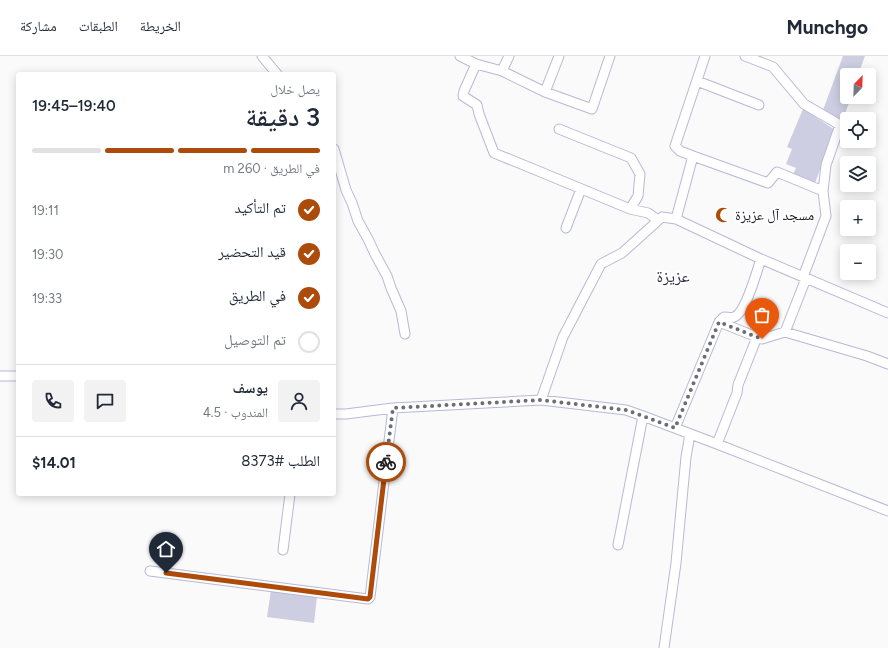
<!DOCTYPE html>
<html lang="ar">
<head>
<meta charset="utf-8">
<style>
  :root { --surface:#fff; --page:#f2f2f3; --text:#1f2937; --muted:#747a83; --line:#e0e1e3; --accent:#ad4c0a }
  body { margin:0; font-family:Figtree,"Noto Naskh Arabic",sans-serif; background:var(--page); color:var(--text); direction:rtl; height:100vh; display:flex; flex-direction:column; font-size:15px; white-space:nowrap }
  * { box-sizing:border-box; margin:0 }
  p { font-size:13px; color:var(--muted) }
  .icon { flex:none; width:22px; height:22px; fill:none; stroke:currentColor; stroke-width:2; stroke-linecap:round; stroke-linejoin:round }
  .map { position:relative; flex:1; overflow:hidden; direction:ltr }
  .side { position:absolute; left:16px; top:16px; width:320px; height:424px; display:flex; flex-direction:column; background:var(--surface); border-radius:4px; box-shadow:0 2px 10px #0003; direction:rtl }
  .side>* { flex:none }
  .needle { width:26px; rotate:23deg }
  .tools { position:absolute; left:840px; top:12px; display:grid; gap:8px }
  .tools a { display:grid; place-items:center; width:36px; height:36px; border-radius:4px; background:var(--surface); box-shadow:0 2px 10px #0003; font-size:20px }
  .pin { position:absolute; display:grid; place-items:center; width:34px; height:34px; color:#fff; margin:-41px -17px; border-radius:50% 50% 50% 0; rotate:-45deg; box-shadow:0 0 4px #0007 }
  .pin .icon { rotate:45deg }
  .courier { position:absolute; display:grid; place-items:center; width:40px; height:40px; margin:-20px; border:3px solid #ad4c0a; border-radius:50%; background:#fff; color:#222; box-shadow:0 1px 5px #0007 }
  .overview em { font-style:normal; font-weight:600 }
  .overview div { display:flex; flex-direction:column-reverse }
  .overview { display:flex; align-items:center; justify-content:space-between; height:68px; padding:0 16px }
  h1 { font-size:26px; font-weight:600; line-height:30px }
  .bar { display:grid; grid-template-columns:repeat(4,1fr); gap:6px 4px; align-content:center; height:48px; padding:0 16px }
  .bar i { height:5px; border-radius:3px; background:var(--line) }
  .bar .current { background:var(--accent) }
  .bar p { grid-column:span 4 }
  .line { display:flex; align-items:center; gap:10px; padding:0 16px; border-top:1px solid var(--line) }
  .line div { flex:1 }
  .round { display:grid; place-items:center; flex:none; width:42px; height:42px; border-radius:4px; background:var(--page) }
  ol { padding:0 16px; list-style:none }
  li { display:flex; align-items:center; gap:12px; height:44px }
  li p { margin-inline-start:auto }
  li .icon { padding:4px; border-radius:50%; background:var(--accent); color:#fff; stroke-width:4 }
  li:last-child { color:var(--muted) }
  li i { width:22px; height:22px; border:2px solid var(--line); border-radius:50% }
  header { display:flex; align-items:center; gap:24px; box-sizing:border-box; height:56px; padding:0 20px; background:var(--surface); border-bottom:1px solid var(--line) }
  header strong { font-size:19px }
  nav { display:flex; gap:22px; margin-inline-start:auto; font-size:14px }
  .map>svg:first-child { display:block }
  .green { fill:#cecee2 }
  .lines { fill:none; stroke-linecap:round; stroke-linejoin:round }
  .street-casing { stroke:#b9b8d6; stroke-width:11 }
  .street { stroke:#fff; stroke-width:9 }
  .done { stroke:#6d6d74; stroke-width:4; stroke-dasharray:0 7.2 }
  .route { stroke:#ad4c0a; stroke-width:5 }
  .labels { text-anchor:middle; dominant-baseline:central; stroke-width:4; stroke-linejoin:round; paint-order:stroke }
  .poi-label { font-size:14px; fill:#21212c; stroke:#fff; text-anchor:start }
  .quarter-label { font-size:16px; fill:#2a2940; stroke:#fff }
</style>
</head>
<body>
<header>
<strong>Munchgo</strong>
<nav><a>الخريطة</a><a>الطبقات</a><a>مشاركة</a></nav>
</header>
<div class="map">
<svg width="888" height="592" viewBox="0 0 888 592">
  <rect width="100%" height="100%" fill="#fafafa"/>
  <path class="green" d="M843 0H865L858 19H847V41H851L843 64 823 54Z
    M803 53 835 74 815 127 793 118 796 112 786 108 792 93 787 91Z
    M271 534 317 540 314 567 267 561Z"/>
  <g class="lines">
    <g class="street-casing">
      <path id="street" d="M262 0 277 18
        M460 0 476 8 502 15 545 36 592 53 610 0
        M476 8 464 35 463 40 477 49 479 58 494 97 531 112 630 153 648 157 658 164
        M502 15 509 0
        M697 25 759 49
        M545 36 559 0
        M559 73 631 102 640 118 638 140 630 153
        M334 93 346 134 352 147 358 165 368 183 375 198 387 220 391 232 401 255 405 278
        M693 100 768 127 777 116 823 135
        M566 172 581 133
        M761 203 888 257
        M719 266 762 283 785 276 805 225 803 221 826 160 823 135 826 109 840 69 804 48 773 11 745 0
        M785 276 867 300 888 308
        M0 320H18
        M541 344 563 281 601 208 622 197 662 161 676 163 693 100 680 95 675 90 705 0
        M334 358H346L393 352 541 344 626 354 643 360 717 388 888 455
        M675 372 719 266 724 261C727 261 732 262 734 261 746 257 757 214 761 203L676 163
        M717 388 737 337 738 329 757 281
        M618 489 643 360
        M283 494 290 438
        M150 515 368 543 370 541 393 352
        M664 592 676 507 686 401 690 378"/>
    </g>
    <use href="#street" class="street"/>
  </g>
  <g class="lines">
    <path class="done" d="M386 406 393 352 541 344 626 354 643 360 675 372 719 266 762 283"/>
    <path class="route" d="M166 517 368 543 370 541 386 406"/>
  </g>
  <defs>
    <g id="mosque-bare" transform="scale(1.2)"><path d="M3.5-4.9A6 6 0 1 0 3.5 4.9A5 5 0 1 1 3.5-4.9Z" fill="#ad4c0a" stroke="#fff" stroke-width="2.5" paint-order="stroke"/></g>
  </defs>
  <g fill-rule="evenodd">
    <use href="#mosque-bare" x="723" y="159"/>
  </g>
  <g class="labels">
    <g class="poi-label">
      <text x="735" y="159">مسجد آل عزيزة</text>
    </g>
    <g class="quarter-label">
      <text x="673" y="220">عزيزة</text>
    </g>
  </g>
</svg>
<div class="tools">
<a><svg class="needle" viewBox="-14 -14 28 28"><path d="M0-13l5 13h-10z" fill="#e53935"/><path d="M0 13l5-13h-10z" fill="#747a83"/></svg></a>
<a><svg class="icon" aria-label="locate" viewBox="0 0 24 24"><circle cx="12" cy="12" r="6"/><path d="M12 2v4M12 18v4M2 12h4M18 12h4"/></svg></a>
<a><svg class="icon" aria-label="layers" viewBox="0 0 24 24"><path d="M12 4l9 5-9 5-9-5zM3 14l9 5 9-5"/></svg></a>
<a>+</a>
<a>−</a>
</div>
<div class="pin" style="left:762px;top:283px;background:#ea580c"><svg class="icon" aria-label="bag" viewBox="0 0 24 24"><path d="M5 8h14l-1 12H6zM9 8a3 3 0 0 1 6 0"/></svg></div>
<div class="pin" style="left:166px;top:517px;background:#1f2937"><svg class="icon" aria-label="home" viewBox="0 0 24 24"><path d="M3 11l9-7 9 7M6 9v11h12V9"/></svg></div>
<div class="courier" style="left:386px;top:406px"><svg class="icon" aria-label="bike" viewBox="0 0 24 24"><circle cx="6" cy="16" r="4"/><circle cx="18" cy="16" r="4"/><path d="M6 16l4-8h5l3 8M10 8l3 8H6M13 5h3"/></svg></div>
<section class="side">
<div class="overview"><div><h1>3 دقيقة</h1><p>يصل خلال</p></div><em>19:40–19:45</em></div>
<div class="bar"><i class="current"></i><i class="current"></i><i class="current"></i><i></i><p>في الطريق · 260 m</p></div>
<ol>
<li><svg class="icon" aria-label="check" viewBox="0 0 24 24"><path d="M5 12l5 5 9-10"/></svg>تم التأكيد<p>19:11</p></li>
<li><svg class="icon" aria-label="check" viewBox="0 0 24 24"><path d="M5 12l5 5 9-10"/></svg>قيد التحضير<p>19:30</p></li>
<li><svg class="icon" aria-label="check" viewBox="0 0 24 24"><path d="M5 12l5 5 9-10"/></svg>في الطريق<p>19:33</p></li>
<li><i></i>تم التوصيل</li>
</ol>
<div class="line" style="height:72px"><a class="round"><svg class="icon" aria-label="person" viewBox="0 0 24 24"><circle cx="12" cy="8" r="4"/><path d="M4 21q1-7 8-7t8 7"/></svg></a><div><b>يوسف</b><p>المندوب · 4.5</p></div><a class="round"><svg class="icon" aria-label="chat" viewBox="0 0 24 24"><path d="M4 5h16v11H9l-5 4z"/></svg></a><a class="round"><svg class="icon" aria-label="phone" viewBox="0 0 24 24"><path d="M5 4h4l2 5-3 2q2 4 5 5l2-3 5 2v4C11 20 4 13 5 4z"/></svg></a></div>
<div class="line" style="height:52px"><div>الطلب #8373</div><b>$14.01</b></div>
</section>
</div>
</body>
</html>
